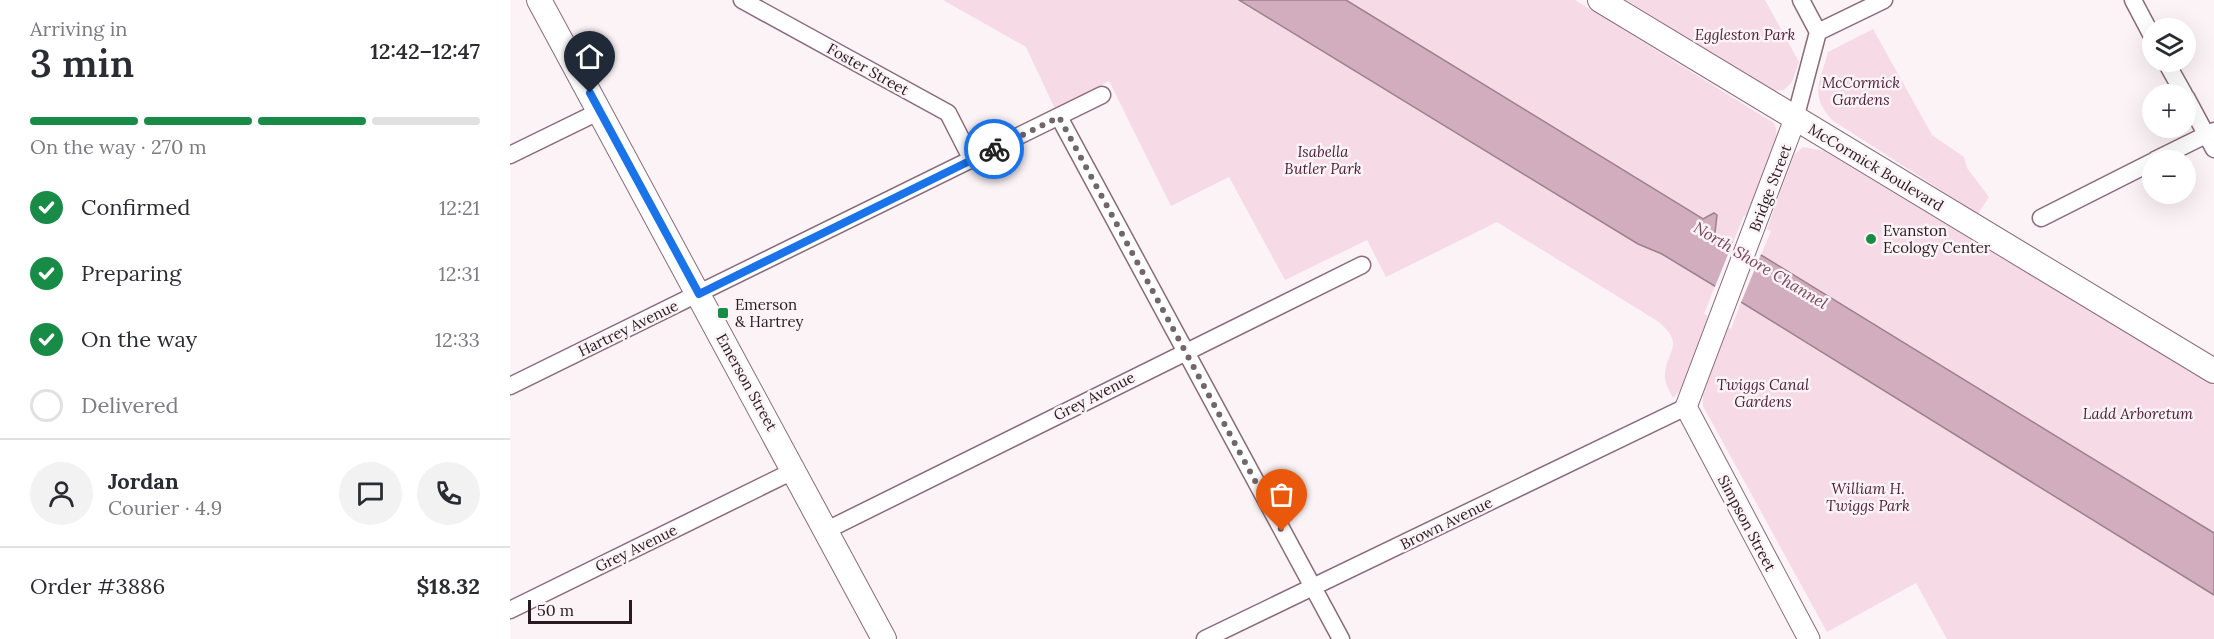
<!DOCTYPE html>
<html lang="en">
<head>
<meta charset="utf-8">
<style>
  :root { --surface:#fff; --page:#f2f2f3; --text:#2b2b33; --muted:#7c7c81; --line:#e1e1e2; --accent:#188c46 }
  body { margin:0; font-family:Lora,serif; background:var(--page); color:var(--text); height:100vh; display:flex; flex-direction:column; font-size:22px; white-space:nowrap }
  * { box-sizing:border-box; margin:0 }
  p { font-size:20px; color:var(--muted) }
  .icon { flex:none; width:33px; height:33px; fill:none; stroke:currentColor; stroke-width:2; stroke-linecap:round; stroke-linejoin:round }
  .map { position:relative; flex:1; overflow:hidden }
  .panel { display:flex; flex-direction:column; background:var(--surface); width:510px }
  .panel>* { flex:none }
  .controls { position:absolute; left:1632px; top:18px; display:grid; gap:12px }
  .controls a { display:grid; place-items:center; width:54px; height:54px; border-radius:50%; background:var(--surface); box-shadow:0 6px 24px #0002; font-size:30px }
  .scale { position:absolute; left:18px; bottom:15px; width:104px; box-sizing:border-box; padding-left:6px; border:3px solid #281a20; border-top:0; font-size:16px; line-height:21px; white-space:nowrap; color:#281a20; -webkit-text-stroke:4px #fbf3f6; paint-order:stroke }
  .pin { position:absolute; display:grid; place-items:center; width:51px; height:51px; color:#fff; margin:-62px -26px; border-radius:50% 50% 50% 0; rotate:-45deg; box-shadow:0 0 6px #0007 }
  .pin .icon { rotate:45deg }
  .courier { position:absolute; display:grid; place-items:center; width:60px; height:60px; margin:-30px; border:4px solid #1a73e8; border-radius:50%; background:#fff; color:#222; box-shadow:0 2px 8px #0007 }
  .overview em { font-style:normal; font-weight:600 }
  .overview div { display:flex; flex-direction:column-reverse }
  .overview { display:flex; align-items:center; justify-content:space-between; height:102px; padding:0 30px }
  h1 { font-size:39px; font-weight:600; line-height:45px }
  .bar { display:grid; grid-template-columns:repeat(4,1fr); gap:9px 6px; align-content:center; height:72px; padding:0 30px }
  .bar i { height:8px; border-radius:4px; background:var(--line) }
  .bar .selected { background:var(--accent) }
  .bar p { grid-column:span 4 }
  .line { display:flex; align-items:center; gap:15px; padding:0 30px; border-top:2px solid var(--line) }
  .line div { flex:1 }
  .round { display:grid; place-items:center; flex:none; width:63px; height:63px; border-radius:32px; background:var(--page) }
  ol { padding:0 30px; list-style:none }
  li { display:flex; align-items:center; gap:18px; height:66px }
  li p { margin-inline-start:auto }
  li .icon { padding:6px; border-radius:50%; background:var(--accent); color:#fff; stroke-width:4 }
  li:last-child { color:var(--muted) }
  li i { width:33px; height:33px; border:3px solid var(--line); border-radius:50% }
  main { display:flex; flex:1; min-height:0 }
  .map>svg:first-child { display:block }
  .green { fill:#f6dae6 }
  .water { fill:#d1adbd; stroke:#9e818e; stroke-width:1.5 }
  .pier { fill:#fbf3f6 }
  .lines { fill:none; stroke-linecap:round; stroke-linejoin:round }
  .minor-casing { stroke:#8b6a79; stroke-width:19 }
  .tertiary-casing { stroke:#8b6a79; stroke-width:23 }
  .secondary-casing { stroke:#8b6a79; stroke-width:26 }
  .minor { stroke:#fff; stroke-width:16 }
  .tertiary { stroke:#fff; stroke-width:21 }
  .secondary { stroke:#fff; stroke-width:24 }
  .done { stroke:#72666b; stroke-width:6; stroke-dasharray:0 10.8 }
  .route { stroke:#1a73e8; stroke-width:8 }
  .poi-dot { fill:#188c46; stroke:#fbf3f6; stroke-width:2 }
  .labels { text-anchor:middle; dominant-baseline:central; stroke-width:5; stroke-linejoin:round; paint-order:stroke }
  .park-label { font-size:15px; font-style:italic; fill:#4e2039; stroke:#fbf3f6 }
  .street-label { font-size:15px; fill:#281a20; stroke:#fbf3f6 }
  .poi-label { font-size:15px; fill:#281a20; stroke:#fbf3f6; text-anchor:start }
  .water-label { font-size:16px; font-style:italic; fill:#77455d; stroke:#fbf3f6 }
</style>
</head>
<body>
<main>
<section class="panel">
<div class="overview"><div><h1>3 min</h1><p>Arriving in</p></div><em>12:42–12:47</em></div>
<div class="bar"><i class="selected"></i><i class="selected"></i><i class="selected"></i><i></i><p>On the way · 270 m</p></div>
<ol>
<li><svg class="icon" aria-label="check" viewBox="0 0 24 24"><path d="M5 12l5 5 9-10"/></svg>Confirmed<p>12:21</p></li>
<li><svg class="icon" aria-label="check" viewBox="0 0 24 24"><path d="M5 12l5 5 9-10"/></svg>Preparing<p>12:31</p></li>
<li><svg class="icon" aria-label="check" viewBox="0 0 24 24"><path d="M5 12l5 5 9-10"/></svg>On the way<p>12:33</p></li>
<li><i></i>Delivered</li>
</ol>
<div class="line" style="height:108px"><a class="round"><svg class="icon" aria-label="person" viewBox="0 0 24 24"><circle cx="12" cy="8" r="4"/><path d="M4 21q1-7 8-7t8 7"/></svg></a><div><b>Jordan</b><p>Courier · 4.9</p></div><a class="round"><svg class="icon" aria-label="chat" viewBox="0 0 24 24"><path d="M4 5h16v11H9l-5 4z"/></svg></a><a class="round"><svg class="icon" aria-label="phone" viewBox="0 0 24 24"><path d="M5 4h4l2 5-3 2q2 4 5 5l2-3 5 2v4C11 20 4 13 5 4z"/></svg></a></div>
<div class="line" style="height:78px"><div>Order #3886</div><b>$18.32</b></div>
</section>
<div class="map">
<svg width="1704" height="639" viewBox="0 0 1704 639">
  <rect width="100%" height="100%" fill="#fbf3f6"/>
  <path class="green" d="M433 0H729L1128 244 1152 254 1205 286 1194 314 1198 316 1171 389 1163 398C1160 392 1154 383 1155 375 1156 350 1176 346 1149 322L987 222 876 277 857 240 775 280 719 177 661 206 599 81 545 109 516 47Z
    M836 0H1065L1264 123C1275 143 1247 196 1239 218L1234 215 1222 245 1205 233 1206 214 1193 219Z
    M1116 0H1255L1289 62 1282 82 1274 90 1263 91Z
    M1363 29 1422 135 1454 157 1457 168 1479 197 1468 214 1322 120C1299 94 1310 83 1318 52Z
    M1293 147 1314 151 1704 385V533L1251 255 1261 231 1257 229 1284 155Z
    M1231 302 1704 595V639H1437L1406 583 1317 632 1193 406V391L1216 326 1221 329Z"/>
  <path class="water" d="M729 0H836L1193 219 1204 213 1207 215 1205 233 1208 237 1251 255 1704 533V595L1231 302 1152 254 1128 244Z"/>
  <path class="pier" d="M1223 242 1252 252 1230 305 1204 289Z"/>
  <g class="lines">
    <g class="minor-casing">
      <path id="minor" d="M232 0 438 113 462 160
        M1291 0 1308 32
        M1623 0 1642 36
        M1308 32 1374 0
        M1656 62 1674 94
        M1676 97 1704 149
        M549 117 831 639
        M1285 119 1308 32
        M0 155 90 111
        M1645 160 1704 131
        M1531 218 1642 162
        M0 386 592 95
        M317 530 852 265
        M0 610 285 470
        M695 639 1176 407"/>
    </g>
    <g class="tertiary-casing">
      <path id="tertiary" d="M1285 119 1176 407 1299 639"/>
    </g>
    <g class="secondary-casing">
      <path id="secondary" d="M29 0 374 639
        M1090 0 1704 371"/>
    </g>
    <use href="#minor" class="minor"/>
    <use href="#tertiary" class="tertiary"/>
    <use href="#secondary" class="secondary"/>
  </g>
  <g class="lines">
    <path class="done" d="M484 149 549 117 772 531"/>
    <path class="route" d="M80 93 189 294 484 149"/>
  </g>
  <g class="poi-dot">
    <circle cx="1361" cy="239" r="6"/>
    <rect x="207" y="307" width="12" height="12" rx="3"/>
  </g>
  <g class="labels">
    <g class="park-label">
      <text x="1235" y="34">Eggleston Park</text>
      <text x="1351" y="82">McCormick<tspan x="1351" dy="17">Gardens</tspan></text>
      <text x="813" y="151">Isabella<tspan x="813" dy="17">Butler Park</tspan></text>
      <text x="1253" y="384">Twiggs Canal<tspan x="1253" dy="17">Gardens</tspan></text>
      <text x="1628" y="413">Ladd Arboretum</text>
      <text x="1358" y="488">William H.<tspan x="1358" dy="17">Twiggs Park</tspan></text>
    </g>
    <g class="street-label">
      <text transform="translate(358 69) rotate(29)">Foster Street</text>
      <text transform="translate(1366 167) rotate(31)">McCormick Boulevard</text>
      <text transform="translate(1260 188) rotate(-69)">Bridge Street</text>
      <text transform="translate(118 328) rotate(-26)">Hartrey Avenue</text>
      <text transform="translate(237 382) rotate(61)">Emerson Street</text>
      <text transform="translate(584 396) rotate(-27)">Grey Avenue</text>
      <text transform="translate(936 523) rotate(-26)">Brown Avenue</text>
      <text transform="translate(1237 523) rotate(62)">Simpson Street</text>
      <text transform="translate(126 548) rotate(-26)">Grey Avenue</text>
    </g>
    <g class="poi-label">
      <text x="1373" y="230">Evanston<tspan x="1373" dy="17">Ecology Center</tspan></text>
      <text x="225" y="304">Emerson<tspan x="225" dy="17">&amp; Hartrey</tspan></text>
    </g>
    <g class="water-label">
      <text transform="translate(1251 265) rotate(31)">North Shore Channel</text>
    </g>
  </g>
</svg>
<div class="controls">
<a><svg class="icon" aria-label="layers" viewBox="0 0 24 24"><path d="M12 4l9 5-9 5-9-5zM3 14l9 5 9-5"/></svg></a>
<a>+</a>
<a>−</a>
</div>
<div class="scale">50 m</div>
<div class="pin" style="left:772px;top:531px;background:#ea580c"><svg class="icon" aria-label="bag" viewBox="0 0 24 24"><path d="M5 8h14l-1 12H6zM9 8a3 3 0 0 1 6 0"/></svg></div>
<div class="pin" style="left:80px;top:93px;background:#1f2937"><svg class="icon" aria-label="home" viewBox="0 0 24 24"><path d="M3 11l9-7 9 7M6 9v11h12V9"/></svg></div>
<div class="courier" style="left:484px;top:149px"><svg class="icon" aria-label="bike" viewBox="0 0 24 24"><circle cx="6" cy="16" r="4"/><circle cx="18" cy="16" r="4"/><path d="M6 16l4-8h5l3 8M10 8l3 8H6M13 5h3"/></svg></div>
</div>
</main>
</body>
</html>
